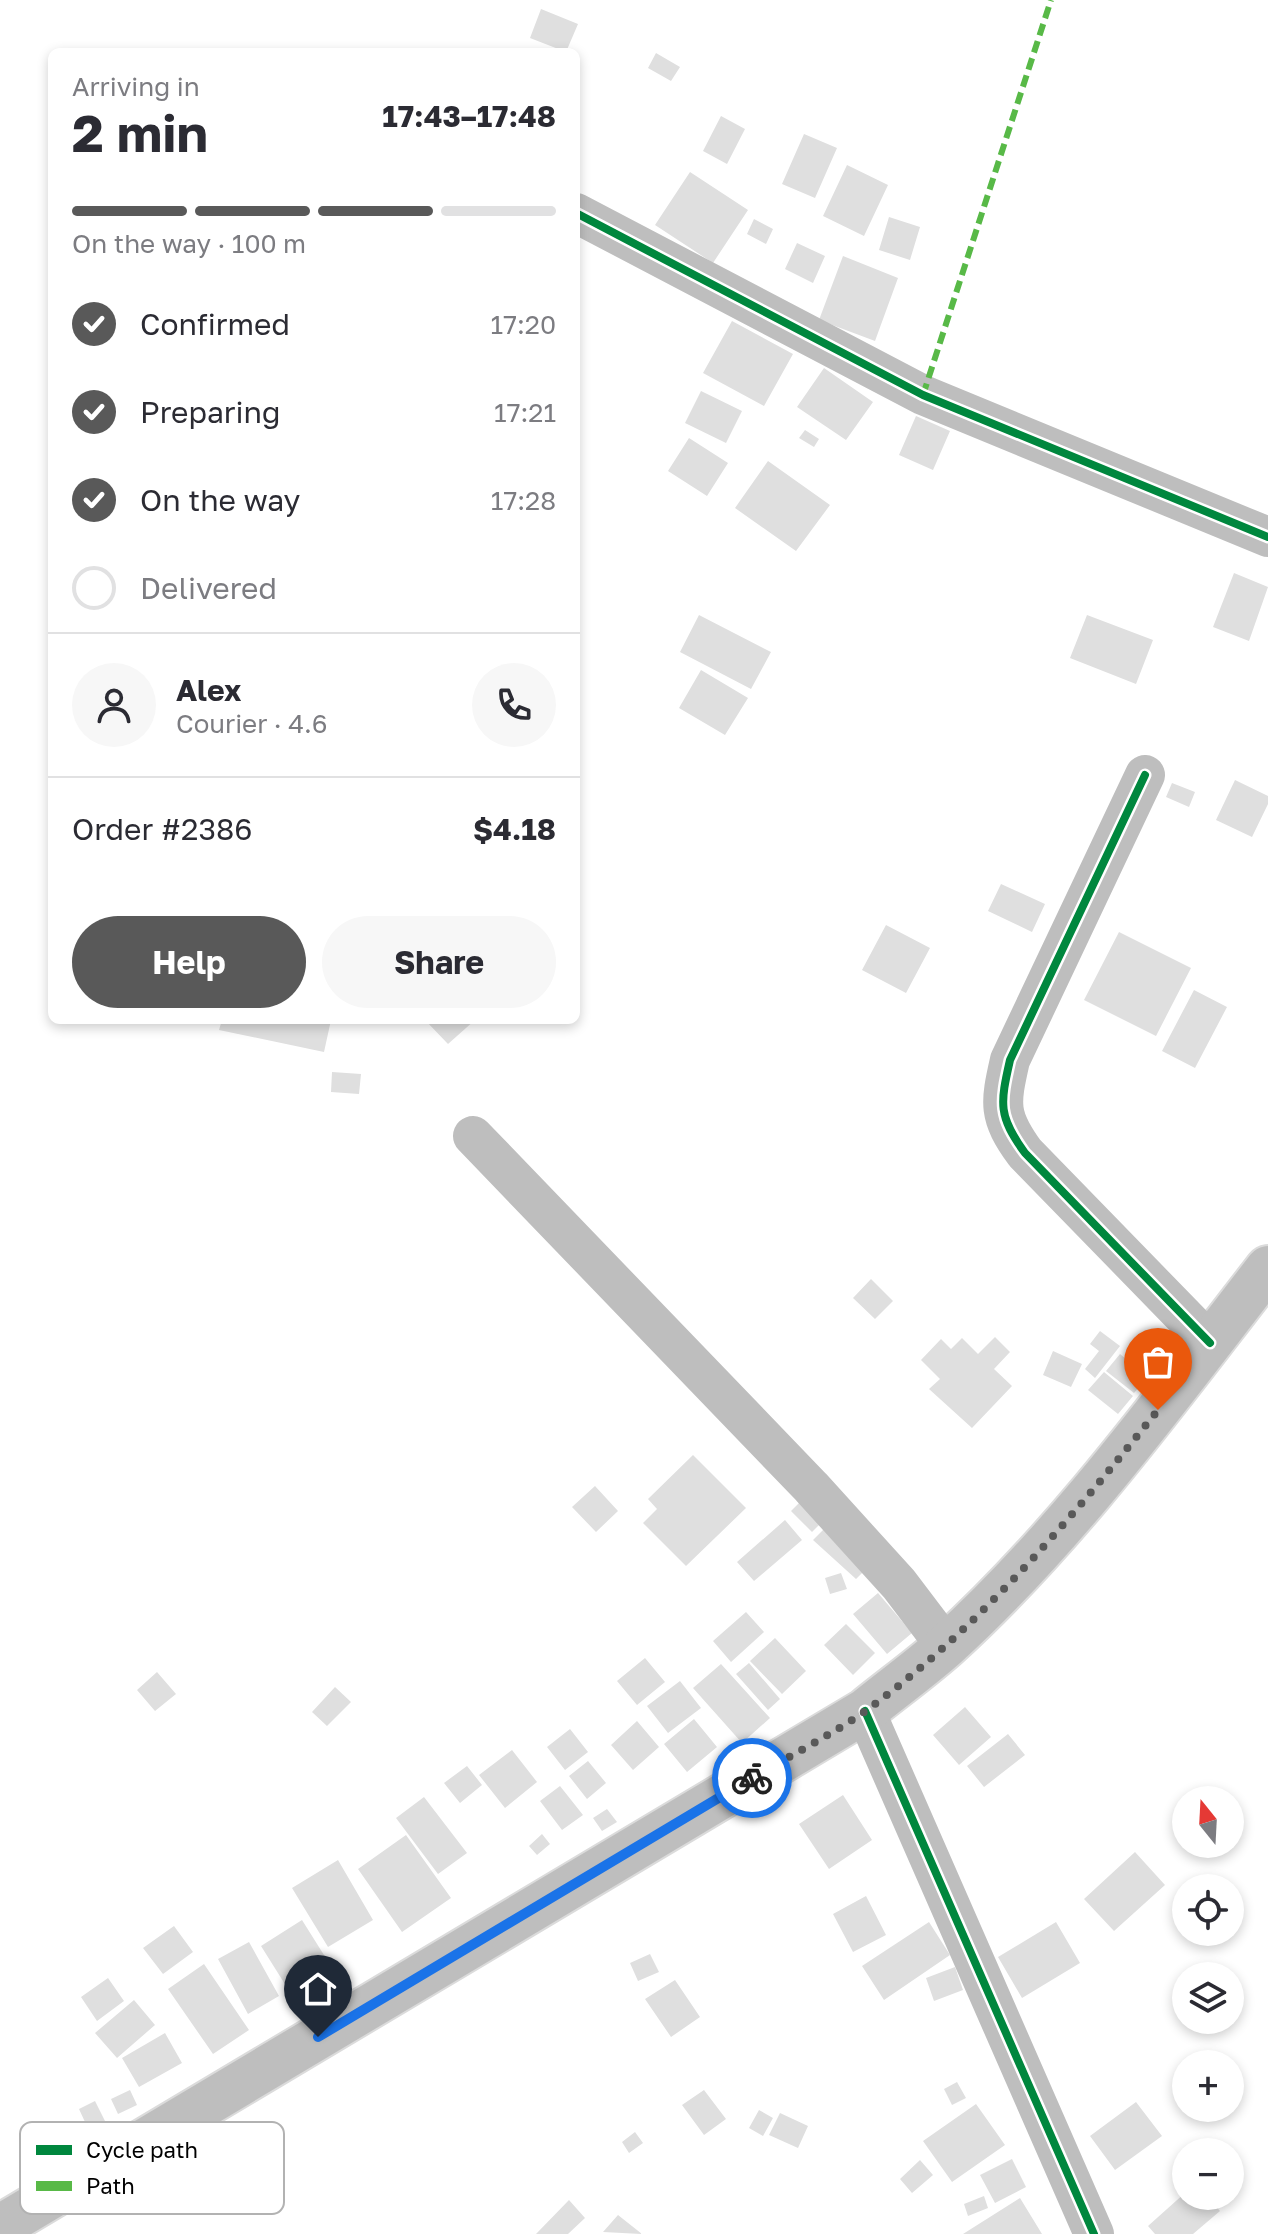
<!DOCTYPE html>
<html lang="en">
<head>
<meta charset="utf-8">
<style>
  :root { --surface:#fff; --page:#f7f7f7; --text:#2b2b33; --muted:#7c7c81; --line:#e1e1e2; --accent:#595959 }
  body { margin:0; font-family:"Golos Text",sans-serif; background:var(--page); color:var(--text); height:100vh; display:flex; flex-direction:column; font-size:30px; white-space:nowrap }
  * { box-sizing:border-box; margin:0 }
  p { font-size:26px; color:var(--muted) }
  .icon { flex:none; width:44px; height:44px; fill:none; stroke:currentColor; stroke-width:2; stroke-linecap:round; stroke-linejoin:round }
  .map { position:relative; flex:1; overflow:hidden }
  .panel { position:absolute; left:48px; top:48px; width:532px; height:976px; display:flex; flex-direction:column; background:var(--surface); border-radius:12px; box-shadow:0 4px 12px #0003 }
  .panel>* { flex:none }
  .needle { width:52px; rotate:342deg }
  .buttons { position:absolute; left:1172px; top:1786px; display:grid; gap:16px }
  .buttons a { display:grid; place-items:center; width:72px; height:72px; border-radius:50%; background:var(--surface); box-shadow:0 4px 12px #0003; font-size:40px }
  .pin { position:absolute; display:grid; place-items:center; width:68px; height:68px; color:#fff; margin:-82px -34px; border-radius:50% 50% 50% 0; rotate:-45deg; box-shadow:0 0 8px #0007 }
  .pin .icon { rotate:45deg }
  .courier { position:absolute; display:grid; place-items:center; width:80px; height:80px; margin:-40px; border:6px solid #1a73e8; border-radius:50%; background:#fff; color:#222; box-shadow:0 2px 10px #0007 }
  .summary em { font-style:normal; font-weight:700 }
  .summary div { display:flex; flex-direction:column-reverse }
  .summary { display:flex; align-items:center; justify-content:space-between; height:136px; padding:0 24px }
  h1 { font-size:52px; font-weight:700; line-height:60px }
  .bar { display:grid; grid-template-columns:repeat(4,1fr); gap:12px 8px; align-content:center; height:96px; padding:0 24px }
  .bar i { height:10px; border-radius:6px; background:var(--line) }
  .bar .selected { background:var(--accent) }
  .bar p { grid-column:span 4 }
  .line { display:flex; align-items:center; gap:20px; padding:0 24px; border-top:2px solid var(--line) }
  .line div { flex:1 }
  .round { display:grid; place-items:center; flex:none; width:84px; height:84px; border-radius:42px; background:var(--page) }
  ol { padding:0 24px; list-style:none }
  li { display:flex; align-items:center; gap:24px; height:88px }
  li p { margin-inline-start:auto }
  li .icon { padding:8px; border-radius:50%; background:var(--accent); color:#fff; stroke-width:4 }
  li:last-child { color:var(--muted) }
  li i { width:44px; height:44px; border:4px solid var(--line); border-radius:50% }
  .cta { display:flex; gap:16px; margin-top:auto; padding:16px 24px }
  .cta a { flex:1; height:92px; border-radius:48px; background:var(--accent); color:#fff; font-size:32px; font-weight:700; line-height:92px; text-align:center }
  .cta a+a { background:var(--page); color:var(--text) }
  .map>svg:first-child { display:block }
  .building { fill:#dfdfdf }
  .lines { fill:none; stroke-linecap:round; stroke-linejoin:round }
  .major-casing { stroke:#dbdbdb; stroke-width:48 }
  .minor { stroke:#bebebe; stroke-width:40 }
  .major { stroke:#bebebe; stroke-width:44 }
  .quiet { stroke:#58b947; stroke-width:6; stroke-dasharray:12 6; stroke-linecap:butt }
  .cycleway-casing { stroke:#fff; stroke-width:13 }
  .cycleway { stroke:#00873e; stroke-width:8 }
  .done { stroke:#595959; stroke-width:8; stroke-dasharray:0 14.4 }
  .route { stroke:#1a73e8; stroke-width:10 }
  .key { fill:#fff; stroke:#b2b2b2; stroke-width:2 }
  .key-label { font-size:22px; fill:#000 }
</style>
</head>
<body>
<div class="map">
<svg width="1268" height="2234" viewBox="0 0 1268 2234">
  <rect width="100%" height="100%" fill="#fff"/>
  <path class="building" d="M541 9 578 24 566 52 530 38Z
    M656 53 680 67 671 81 648 68Z
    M721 116 745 129 727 164 703 151Z
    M804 134 837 148 815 198 782 184Z
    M847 165 888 185 864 236 823 216Z
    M690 172 748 210 713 263 655 225Z
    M889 217 920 227 910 260 879 250Z
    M754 219 773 229 766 244 747 234Z
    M797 243 825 256 813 283 785 269Z
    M843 256 898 278 875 341 819 320Z
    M732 321 793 354 764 406 703 373Z
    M824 368 873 402 846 440 797 407Z
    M701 391 742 411 726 443 685 423Z
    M916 416 950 431 933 470 899 455Z
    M805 430 819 439 814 447 799 438Z
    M689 438 728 463 707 496 668 471Z
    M768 461 830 505 796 551 735 508Z
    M1234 573 1268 587 1249 641 1213 627Z
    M699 615 771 652 751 689 680 652Z
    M1087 615 1153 640 1136 684 1070 658Z
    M701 670 748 698 725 735 679 708Z
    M1235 780 1268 796V804L1252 837 1216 820Z
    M1172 783 1195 792 1189 807 1166 797Z
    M1001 884 1045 904 1032 932 988 911Z
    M886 925 930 948 906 993 862 970Z
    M1119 932 1191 968 1156 1036 1084 1000Z
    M1194 990 1227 1007 1195 1068 1162 1051Z
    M222 1020H331L324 1052 219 1030Z
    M425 1020H475L448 1044Z
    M332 1072 361 1074 359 1094 331 1092Z
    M871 1279 893 1301 875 1319 853 1298Z
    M1100 1331 1120 1346 1095 1378 1085 1369 1099 1351 1090 1344Z
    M1146 1334 1169 1351 1154 1372 1130 1356Z
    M995 1337 1010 1352 994 1369 1012 1386 972 1428 929 1389 940 1379 921 1360 941 1339 951 1349 962 1338 978 1354Z
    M1053 1351 1082 1364 1071 1387 1043 1375Z
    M1120 1354 1148 1377 1134 1393 1106 1371Z
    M1104 1372 1133 1396 1118 1414 1088 1390Z
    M693 1455 746 1508 686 1566 643 1523 657 1509 648 1499Z
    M595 1486 618 1511 596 1532 572 1507Z
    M801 1501 822 1522 812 1532 791 1511Z
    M785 1520 802 1540 754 1581 737 1562Z
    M826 1527 869 1566 856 1579 813 1540Z
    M841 1573 847 1589 830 1594 825 1578Z
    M878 1593 912 1633 887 1654 853 1614Z
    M746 1612 764 1632 731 1662 713 1641Z
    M846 1624 875 1653 853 1675 824 1645Z
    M775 1638 806 1671 782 1694 750 1661Z
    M645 1658 665 1682 637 1705 617 1681Z
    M749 1663 780 1699 768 1710 736 1674Z
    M721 1664 770 1718 742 1743 693 1688Z
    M157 1672 176 1694 155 1711 137 1690Z
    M680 1681 701 1708 668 1733 647 1706Z
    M335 1687 351 1702 327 1726 312 1712Z
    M965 1707 991 1737 959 1765 933 1735Z
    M694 1719 717 1747 687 1772 664 1744Z
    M637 1721 659 1747 633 1770 611 1745Z
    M570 1729 588 1752 565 1770 547 1747Z
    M1008 1734 1025 1755 984 1787 967 1766Z
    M512 1750 537 1782 505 1808 479 1775Z
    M588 1761 606 1783 587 1799 569 1776Z
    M467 1766 482 1785 460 1803 444 1783Z
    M560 1786 583 1815 562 1830 540 1801Z
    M843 1795 872 1840 829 1869 799 1824Z
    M424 1797 467 1853 438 1874 396 1818Z
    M607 1809 617 1822 602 1831 593 1818Z
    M542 1834 550 1844 537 1855 529 1846Z
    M406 1835 451 1898 402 1932 358 1869Z
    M1135 1852 1165 1885 1114 1931 1084 1899Z
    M338 1860 373 1920 328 1947 292 1888Z
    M866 1896 886 1935 853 1952 833 1914Z
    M302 1920 334 1971 293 1997 261 1946Z
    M929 1922 950 1955 884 2000 862 1966Z
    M1056 1922 1080 1963 1022 1998 998 1957Z
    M174 1926 193 1952 163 1974 143 1948Z
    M249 1942 279 1996 248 2014 218 1959Z
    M650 1954 659 1972 638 1981 630 1963Z
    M204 1964 249 2030 213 2054 168 1989Z
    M955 1967 963 1990 934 2001 926 1978Z
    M108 1978 124 2001 97 2021 81 1997Z
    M675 1980 700 2017 671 2037 645 1999Z
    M134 2000 155 2025 117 2058 95 2033Z
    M165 2033 182 2063 139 2087 122 2058Z
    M957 2082 966 2098 952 2105 944 2089Z
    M130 2090 137 2105 118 2114 111 2099Z
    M704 2090 726 2119 704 2135 682 2105Z
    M95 2101 108 2127 91 2135 79 2109Z
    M1136 2102 1162 2136 1115 2170 1090 2136Z
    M976 2104 1005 2145 952 2182 923 2141Z
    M759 2110 773 2118 763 2136 749 2128Z
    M780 2113 808 2126 798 2148 769 2135Z
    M635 2132 643 2143 629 2153 622 2142Z
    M1012 2159 1026 2187 995 2203 980 2175Z
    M920 2160 933 2175 912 2193 900 2179Z
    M1186 2192V2196H1207L1220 2211 1193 2234H1155L1148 2226Z
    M984 2196 988 2208 968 2216 964 2204Z
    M1020 2198 1042 2234H963Z
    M569 2200 585 2218 568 2234H536Z
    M618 2215 642 2234 603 2232Z"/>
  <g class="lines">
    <g class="major-casing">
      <path id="major" d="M0 2227 865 1711C892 1689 920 1669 946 1646 1068 1535 1167 1398 1268 1268"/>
    </g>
    <path class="minor" d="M576 213 923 395 1268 537
      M1145 775 1010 1060C1000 1104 998 1116 1025 1153L1210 1343
      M473 1136 811 1487 899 1584 946 1646
      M865 1711 1094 2234"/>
    <use href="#major" class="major"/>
    <path class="quiet" d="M923 395 1051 0"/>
    <g class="cycleway-casing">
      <path id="cycleway" d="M576 213 923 395 1268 537
        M1145 775 1010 1060C1000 1104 998 1116 1025 1153L1210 1343
        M865 1711 1094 2234"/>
    </g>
    <use href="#cycleway" class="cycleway"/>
  </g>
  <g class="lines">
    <path class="done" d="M752 1778C790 1756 831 1735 867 1710 979 1628 1072 1518 1158 1410"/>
    <path class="route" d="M318 2037 752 1778"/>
  </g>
  <rect x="20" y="2122" width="264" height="92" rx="12" class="key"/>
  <rect x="36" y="2145" width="36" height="10" fill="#00873e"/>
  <rect x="36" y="2181" width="36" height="10" fill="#58b947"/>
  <g class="key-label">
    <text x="86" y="2158">Cycle path</text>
    <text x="86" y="2194">Path</text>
  </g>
</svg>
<div class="buttons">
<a><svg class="needle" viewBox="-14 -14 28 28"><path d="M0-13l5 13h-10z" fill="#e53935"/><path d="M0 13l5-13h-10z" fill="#7c7c81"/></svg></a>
<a><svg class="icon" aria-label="locate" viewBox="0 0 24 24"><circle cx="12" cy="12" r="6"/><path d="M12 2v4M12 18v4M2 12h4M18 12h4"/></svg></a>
<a><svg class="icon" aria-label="layers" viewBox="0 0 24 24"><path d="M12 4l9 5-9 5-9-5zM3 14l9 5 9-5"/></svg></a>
<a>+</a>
<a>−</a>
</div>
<div class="pin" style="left:1158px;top:1410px;background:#ea580c"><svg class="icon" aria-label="bag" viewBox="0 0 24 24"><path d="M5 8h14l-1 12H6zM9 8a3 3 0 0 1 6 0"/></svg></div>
<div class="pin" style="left:318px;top:2037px;background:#1f2937"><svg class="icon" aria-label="home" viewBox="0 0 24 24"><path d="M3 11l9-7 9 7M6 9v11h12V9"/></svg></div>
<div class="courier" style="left:752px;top:1778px"><svg class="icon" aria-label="bike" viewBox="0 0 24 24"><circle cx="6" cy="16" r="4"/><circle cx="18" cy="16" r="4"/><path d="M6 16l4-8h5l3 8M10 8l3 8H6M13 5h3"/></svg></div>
<section class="panel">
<div class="summary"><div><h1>2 min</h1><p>Arriving in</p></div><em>17:43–17:48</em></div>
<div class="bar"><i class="selected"></i><i class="selected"></i><i class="selected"></i><i></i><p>On the way · 100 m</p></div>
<ol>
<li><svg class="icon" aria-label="check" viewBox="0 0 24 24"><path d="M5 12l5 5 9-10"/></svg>Confirmed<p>17:20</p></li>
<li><svg class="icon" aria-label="check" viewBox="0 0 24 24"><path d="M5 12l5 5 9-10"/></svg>Preparing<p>17:21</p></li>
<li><svg class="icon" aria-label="check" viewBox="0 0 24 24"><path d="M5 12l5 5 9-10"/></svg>On the way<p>17:28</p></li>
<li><i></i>Delivered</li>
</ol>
<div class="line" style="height:144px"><a class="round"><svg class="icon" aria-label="person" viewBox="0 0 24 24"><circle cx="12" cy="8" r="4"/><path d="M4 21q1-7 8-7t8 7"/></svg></a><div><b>Alex</b><p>Courier · 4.6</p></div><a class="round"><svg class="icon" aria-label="phone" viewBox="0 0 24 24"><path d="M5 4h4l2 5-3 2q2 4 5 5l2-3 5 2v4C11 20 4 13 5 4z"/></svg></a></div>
<div class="line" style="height:104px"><div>Order #2386</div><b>$4.18</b></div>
<div class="cta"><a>Help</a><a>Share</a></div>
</section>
</div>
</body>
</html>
